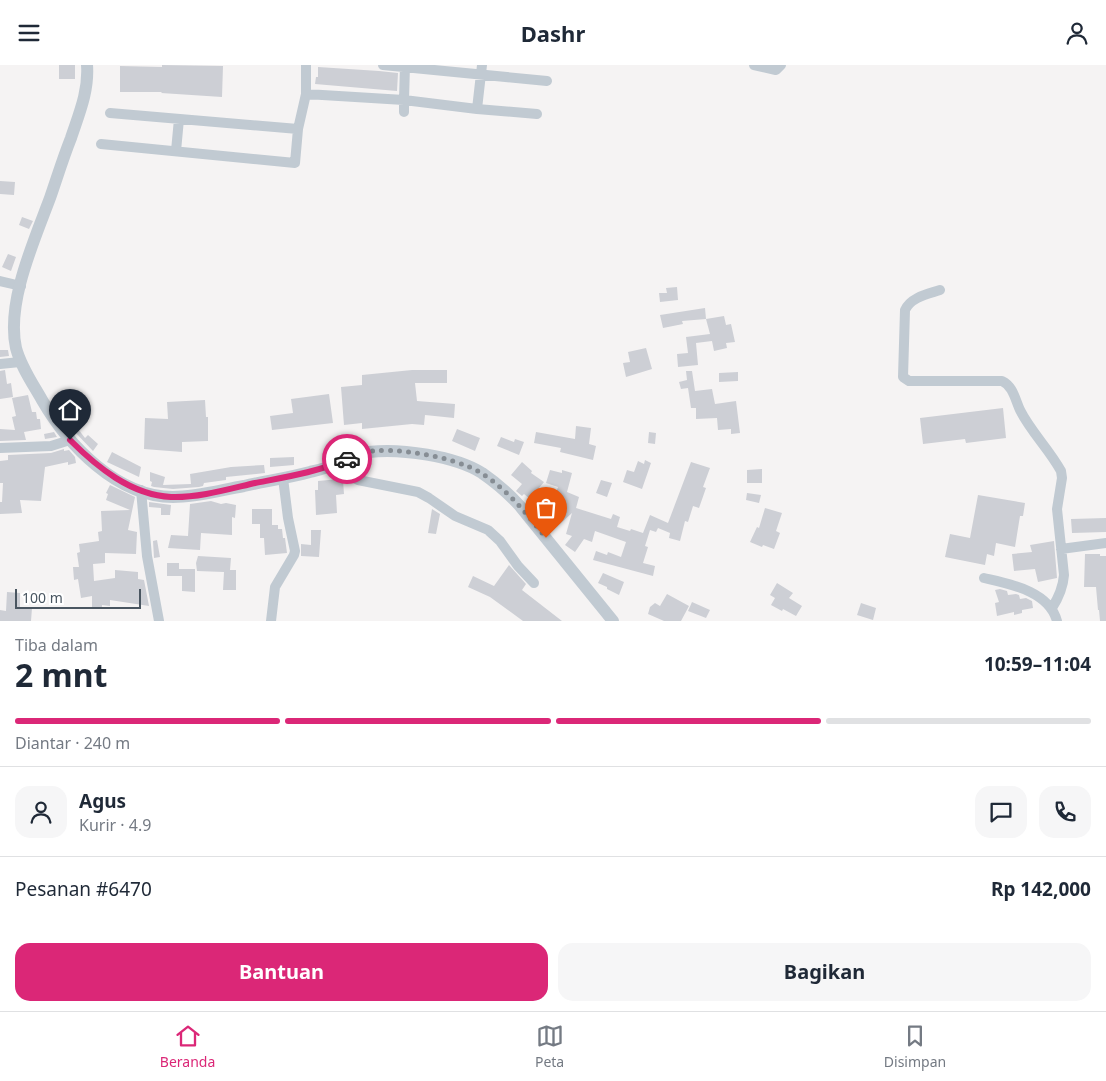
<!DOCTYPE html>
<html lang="id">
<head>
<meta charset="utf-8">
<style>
  :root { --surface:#fff; --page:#f6f6f7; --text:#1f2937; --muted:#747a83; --line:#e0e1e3; --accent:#db2777 }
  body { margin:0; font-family:"Noto Sans",sans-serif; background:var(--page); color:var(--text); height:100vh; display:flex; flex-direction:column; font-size:19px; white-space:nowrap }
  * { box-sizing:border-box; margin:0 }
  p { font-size:16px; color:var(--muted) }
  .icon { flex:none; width:28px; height:28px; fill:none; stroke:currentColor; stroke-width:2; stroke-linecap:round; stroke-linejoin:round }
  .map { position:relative; height:556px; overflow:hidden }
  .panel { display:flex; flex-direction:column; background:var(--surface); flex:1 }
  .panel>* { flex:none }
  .scale { position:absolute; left:15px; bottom:12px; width:126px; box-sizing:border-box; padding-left:5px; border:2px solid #4a5661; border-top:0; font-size:14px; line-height:18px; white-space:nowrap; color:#4a5661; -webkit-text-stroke:4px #fff; paint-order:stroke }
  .pin { position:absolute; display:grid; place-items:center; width:42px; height:42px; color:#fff; margin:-51px -21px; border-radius:50% 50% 50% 0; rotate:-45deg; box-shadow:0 0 5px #0007 }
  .pin .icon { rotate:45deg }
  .courier { position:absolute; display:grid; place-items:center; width:50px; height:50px; margin:-25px; border:4px solid #db2777; border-radius:50%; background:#fff; color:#222; box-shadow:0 1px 6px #0007 }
  .headline em { font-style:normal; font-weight:700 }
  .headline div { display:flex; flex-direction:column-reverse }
  .headline { display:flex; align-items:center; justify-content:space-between; height:85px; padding:0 15px }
  h1 { font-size:32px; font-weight:700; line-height:38px }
  .bar { display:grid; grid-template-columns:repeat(4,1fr); gap:8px 5px; align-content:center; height:60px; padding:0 15px }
  .bar i { height:6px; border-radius:4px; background:var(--line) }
  .bar .active { background:var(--accent) }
  .bar p { grid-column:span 4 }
  .line { display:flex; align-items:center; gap:12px; padding:0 15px; border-top:1px solid var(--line) }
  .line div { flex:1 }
  .round { display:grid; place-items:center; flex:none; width:52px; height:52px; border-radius:15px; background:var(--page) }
  .action { display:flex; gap:10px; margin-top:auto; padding:10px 15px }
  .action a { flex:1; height:58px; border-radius:15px; background:var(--accent); color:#fff; font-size:20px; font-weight:700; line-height:58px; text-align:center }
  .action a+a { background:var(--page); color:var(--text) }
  header { display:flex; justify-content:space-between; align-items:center; height:65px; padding:0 15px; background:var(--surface); font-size:22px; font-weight:700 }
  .tab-bar { display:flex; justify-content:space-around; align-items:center; height:70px; border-top:1px solid var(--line); background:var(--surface); font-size:14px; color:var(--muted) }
  .tab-bar a { display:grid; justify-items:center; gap:2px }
  .tab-bar .active { color:var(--accent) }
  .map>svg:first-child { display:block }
  .building { fill:#cdcfd5 }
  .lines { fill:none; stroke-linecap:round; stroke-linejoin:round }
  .minor { stroke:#c1cad2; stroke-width:10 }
  .tertiary { stroke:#c1cad2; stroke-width:12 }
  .done { stroke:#868d94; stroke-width:5; stroke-dasharray:0 9 }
  .route { stroke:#db2777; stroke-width:6 }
</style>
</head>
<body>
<header><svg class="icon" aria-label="menu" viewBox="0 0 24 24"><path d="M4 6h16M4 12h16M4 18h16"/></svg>Dashr<svg class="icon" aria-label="person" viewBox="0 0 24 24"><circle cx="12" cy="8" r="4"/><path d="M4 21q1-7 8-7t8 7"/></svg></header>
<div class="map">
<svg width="1106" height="556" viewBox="0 0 1106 556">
  <rect width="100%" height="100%" fill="#f5f3f3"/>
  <path class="building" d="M59 0H75V14H59Z
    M162 0 223 1 222 32 161 28 162 27H120V1L162 2Z
    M318 2 379 6 398 8 397 26 315 19 316 12H318Z
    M0 116 15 117 14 130 0 129Z
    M22 152 33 156 29 164 19 160Z
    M8 189 16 192 11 206 2 202Z
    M677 222 678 235 660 237 659 228H667L666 223Z
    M705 243 706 254 682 256 683 259 663 263 660 250Z
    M724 251 726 260 731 259 735 277 726 278 727 283 714 286 712 276 696 278 698 300 678 302 677 289 688 288 686 272 710 269 706 254Z
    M646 283 652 304 626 312 623 298 630 297 628 287Z
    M0 285H8L9 291 0 292Z
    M5 305 7 319 11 318 13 332 0 334V306Z
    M412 305H447V318H415L417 336 455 339 454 353 425 350 424 360 412 359 362 364V358L344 360 341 322 362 320V310Z
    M686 306H692L695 326 712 324 715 339 736 336 740 368 731 369V364L718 365 717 353 696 354V343H691L688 323 681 324 679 317 687 315Z
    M738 307V316L719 317V308Z
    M329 329 333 358 272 365 270 351 293 348 291 334Z
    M28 330 32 347H36L37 354H40L41 364 24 367 26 375 0 376V364L15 365 12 352 16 351 12 333Z
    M205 335 206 352H208V376L182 377V387L144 384 145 353 168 354 167 337Z
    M1003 343 1006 373 966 378 965 374 923 379 920 353Z
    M65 347 85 373 88 370 98 379 93 386 72 364 61 350Z
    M576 361 591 363 589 379 596 381 593 395 560 387 561 383 534 378 536 367 575 374Z
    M457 364 480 373 475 386 452 376Z
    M54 367 57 372 45 374 44 369Z
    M649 367 656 368 655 379 648 378Z
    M501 372 514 377 515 374 524 377 519 390 497 381Z
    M64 384V386L69 385 75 392 76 398 68 400V397L45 402 41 436 20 435 22 448 0 449V437H2L3 418H0V396L8 395V390L51 388Z
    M112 387 141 402 139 412 107 397Z
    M294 392V400L270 402V393Z
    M645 395 651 398 642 424 623 417 627 405 634 407 638 396 644 399Z
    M522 397 532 406 531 408 544 417 530 434 524 429 522 431 516 426 522 419 511 410Z
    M691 397 710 403 703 422 706 423 699 443 693 441 688 457 685 456 680 476 669 473 670 468 658 463 656 467 650 465 645 481 648 482 643 498 655 501 653 511 593 495 596 486 607 490 608 487 621 492 626 477 595 466 592 477 584 474 575 487 565 480 572 471 566 469 572 448 552 466 544 456 561 442 552 438 558 422 546 418 550 405 562 408V405L572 408 567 427 579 432 576 443 611 454 613 449 620 452 617 462 630 466 631 464 643 468 650 450 668 458Z
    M264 400 265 408 226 412V415L204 418 203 421 199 422 173 424 154 422 151 421 152 417 150 416V407L165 412 163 420 191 419 190 409 231 402Z
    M762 404V418H747V405Z
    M339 414 343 416 344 429 336 430 337 448 316 450 315 425H318V416Z
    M601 415 612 418 607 432 596 428Z
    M110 420 135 432 128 465 137 467 136 489 105 488V498L93 499 94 516 115 513V505L138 507V514L144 515 149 541 110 535V541L102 540V542L92 543V531L81 533 78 514 74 515 73 502H79L77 488 80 487 79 479 99 476 98 467 102 466 101 446 130 445 106 435 108 429 106 428Z
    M747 428 761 430 759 438 746 435Z
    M978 430 1025 438 1023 451H1020L1015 482 996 478 994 491 987 489 985 500 945 492 950 469 970 473Z
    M211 436 221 439 226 438 236 440 235 453 232 452V470L201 468 200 485 168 483 171 470 188 471 190 439Z
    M149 437 171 440 170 450H161V443L149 442Z
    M765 443 782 448 776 466 780 468 774 484 763 480 762 482 750 477 757 462 759 463Z
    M252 444H272V460H278V464H282L283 473H285L287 488 265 490 264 473H260V459H252Z
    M432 444 440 449 436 469 428 468Z
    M1106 453V467L1072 468 1071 454Z
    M311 465H321L319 492 301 491V479L311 480Z
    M157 475 160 492 154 493 153 476Z
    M1054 476 1057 513 1038 517 1035 504 1014 506 1012 489 1032 487 1030 480Z
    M1085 489H1100V491H1106V556H1100L1099 545H1098L1096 522H1084Z
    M198 491 231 493 230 505H236V525H223L224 507 197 506 196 498Z
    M167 498H179V504H195V527L182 526V511H167Z
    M509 500 526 519 522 525 562 556H523L490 532 468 522 473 511 494 521Z
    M603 508 624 517 619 530 607 524V522L598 518Z
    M777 518 793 528 789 533 802 541 796 551 783 544 782 546 771 540 775 533 770 530Z
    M1000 524 1007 526 1008 530 1016 529 1019 530 1020 534 1026 533 1032 536 1033 543 1022 545V548L1014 550V547L997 551 995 538 999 537 995 525Z
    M7 527 20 528V542L32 543 31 556H0V545L6 546Z
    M667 529 689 541 681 556H664L648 549 650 542 655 538 660 541Z
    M692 537 710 545 706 553 688 546Z
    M861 538 876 543 873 555 857 550Z"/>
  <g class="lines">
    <path class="minor" d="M306 0V29L404 35V47
      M383 0 547 16
      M405 0 404 35 477 44 537 49
      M754 0 776 5 781 0
      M477 44 482 0
      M110 48 298 64
      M101 79 295 98 298 64 306 29
      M176 86 179 54
      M0 216 21 221
      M940 225C928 229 911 232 905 245L903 312 909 316H1002C1013 321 1015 334 1020 345 1031 367 1049 384 1061 406L1062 413 1057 444 1064 510C1063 523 1059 532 1052 543
      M0 299 20 297
      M0 383 51 381 70 375
      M328 402 358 415 418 427 429 433 455 451 488 465 500 476 518 501 534 518
      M141 425 147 491 159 556
      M1061 484 1106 478
      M984 513C1010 519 1049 526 1057 556
      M271 556 275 522 294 490 295 486 288 453 283 413"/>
    <path class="tertiary" d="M87 0C89 26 79 49 71 73 63 93 57 113 50 133 34 176 6 238 16 283 21 302 33 319 42 335 68 380 117 432 173 432 197 432 221 425 244 421 266 416 288 413 310 407 318 405 327 403 335 399 346 395 357 388 369 387 400 383 455 391 482 408 495 417 508 428 519 440L613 556"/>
  </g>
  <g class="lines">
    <path class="done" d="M347 394C352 392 357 389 362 388 390 380 456 392 481 408 508 425 527 449 546 473"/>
    <path class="route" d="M70 375C97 402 131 430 171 432 198 433 229 424 255 418 286 412 318 407 347 394"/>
  </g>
</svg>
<div class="scale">100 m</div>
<div class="pin" style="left:546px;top:473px;background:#ea580c"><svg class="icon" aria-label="bag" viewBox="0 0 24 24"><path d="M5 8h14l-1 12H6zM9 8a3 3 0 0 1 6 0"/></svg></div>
<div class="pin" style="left:70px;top:375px;background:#1f2937"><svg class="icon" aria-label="home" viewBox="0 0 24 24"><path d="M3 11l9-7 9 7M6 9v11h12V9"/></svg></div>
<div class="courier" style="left:347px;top:394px"><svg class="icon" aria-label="car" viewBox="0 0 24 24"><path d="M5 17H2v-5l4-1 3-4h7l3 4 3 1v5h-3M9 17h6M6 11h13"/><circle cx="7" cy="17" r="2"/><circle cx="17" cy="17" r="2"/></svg></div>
</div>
<section class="panel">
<div class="headline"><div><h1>2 mnt</h1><p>Tiba dalam</p></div><em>10:59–11:04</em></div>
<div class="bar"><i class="active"></i><i class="active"></i><i class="active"></i><i></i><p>Diantar · 240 m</p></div>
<div class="line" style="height:90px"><a class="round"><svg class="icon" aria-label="person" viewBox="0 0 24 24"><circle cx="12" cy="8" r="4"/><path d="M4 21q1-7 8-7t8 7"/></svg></a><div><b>Agus</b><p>Kurir · 4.9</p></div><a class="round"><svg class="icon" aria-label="chat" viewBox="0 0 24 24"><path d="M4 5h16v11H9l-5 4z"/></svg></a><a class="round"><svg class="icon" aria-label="phone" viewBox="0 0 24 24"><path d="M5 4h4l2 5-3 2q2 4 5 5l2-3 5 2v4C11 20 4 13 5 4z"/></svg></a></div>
<div class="line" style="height:65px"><div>Pesanan #6470</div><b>Rp 142,000</b></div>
<div class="action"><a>Bantuan</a><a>Bagikan</a></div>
</section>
<nav class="tab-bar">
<a class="active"><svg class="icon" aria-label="home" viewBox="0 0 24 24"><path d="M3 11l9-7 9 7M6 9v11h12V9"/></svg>Beranda</a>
<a><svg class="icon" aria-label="map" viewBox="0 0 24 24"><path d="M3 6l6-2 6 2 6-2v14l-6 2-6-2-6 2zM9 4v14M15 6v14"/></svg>Peta</a>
<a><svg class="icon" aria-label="saved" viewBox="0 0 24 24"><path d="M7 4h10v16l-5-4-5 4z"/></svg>Disimpan</a>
</nav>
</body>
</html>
